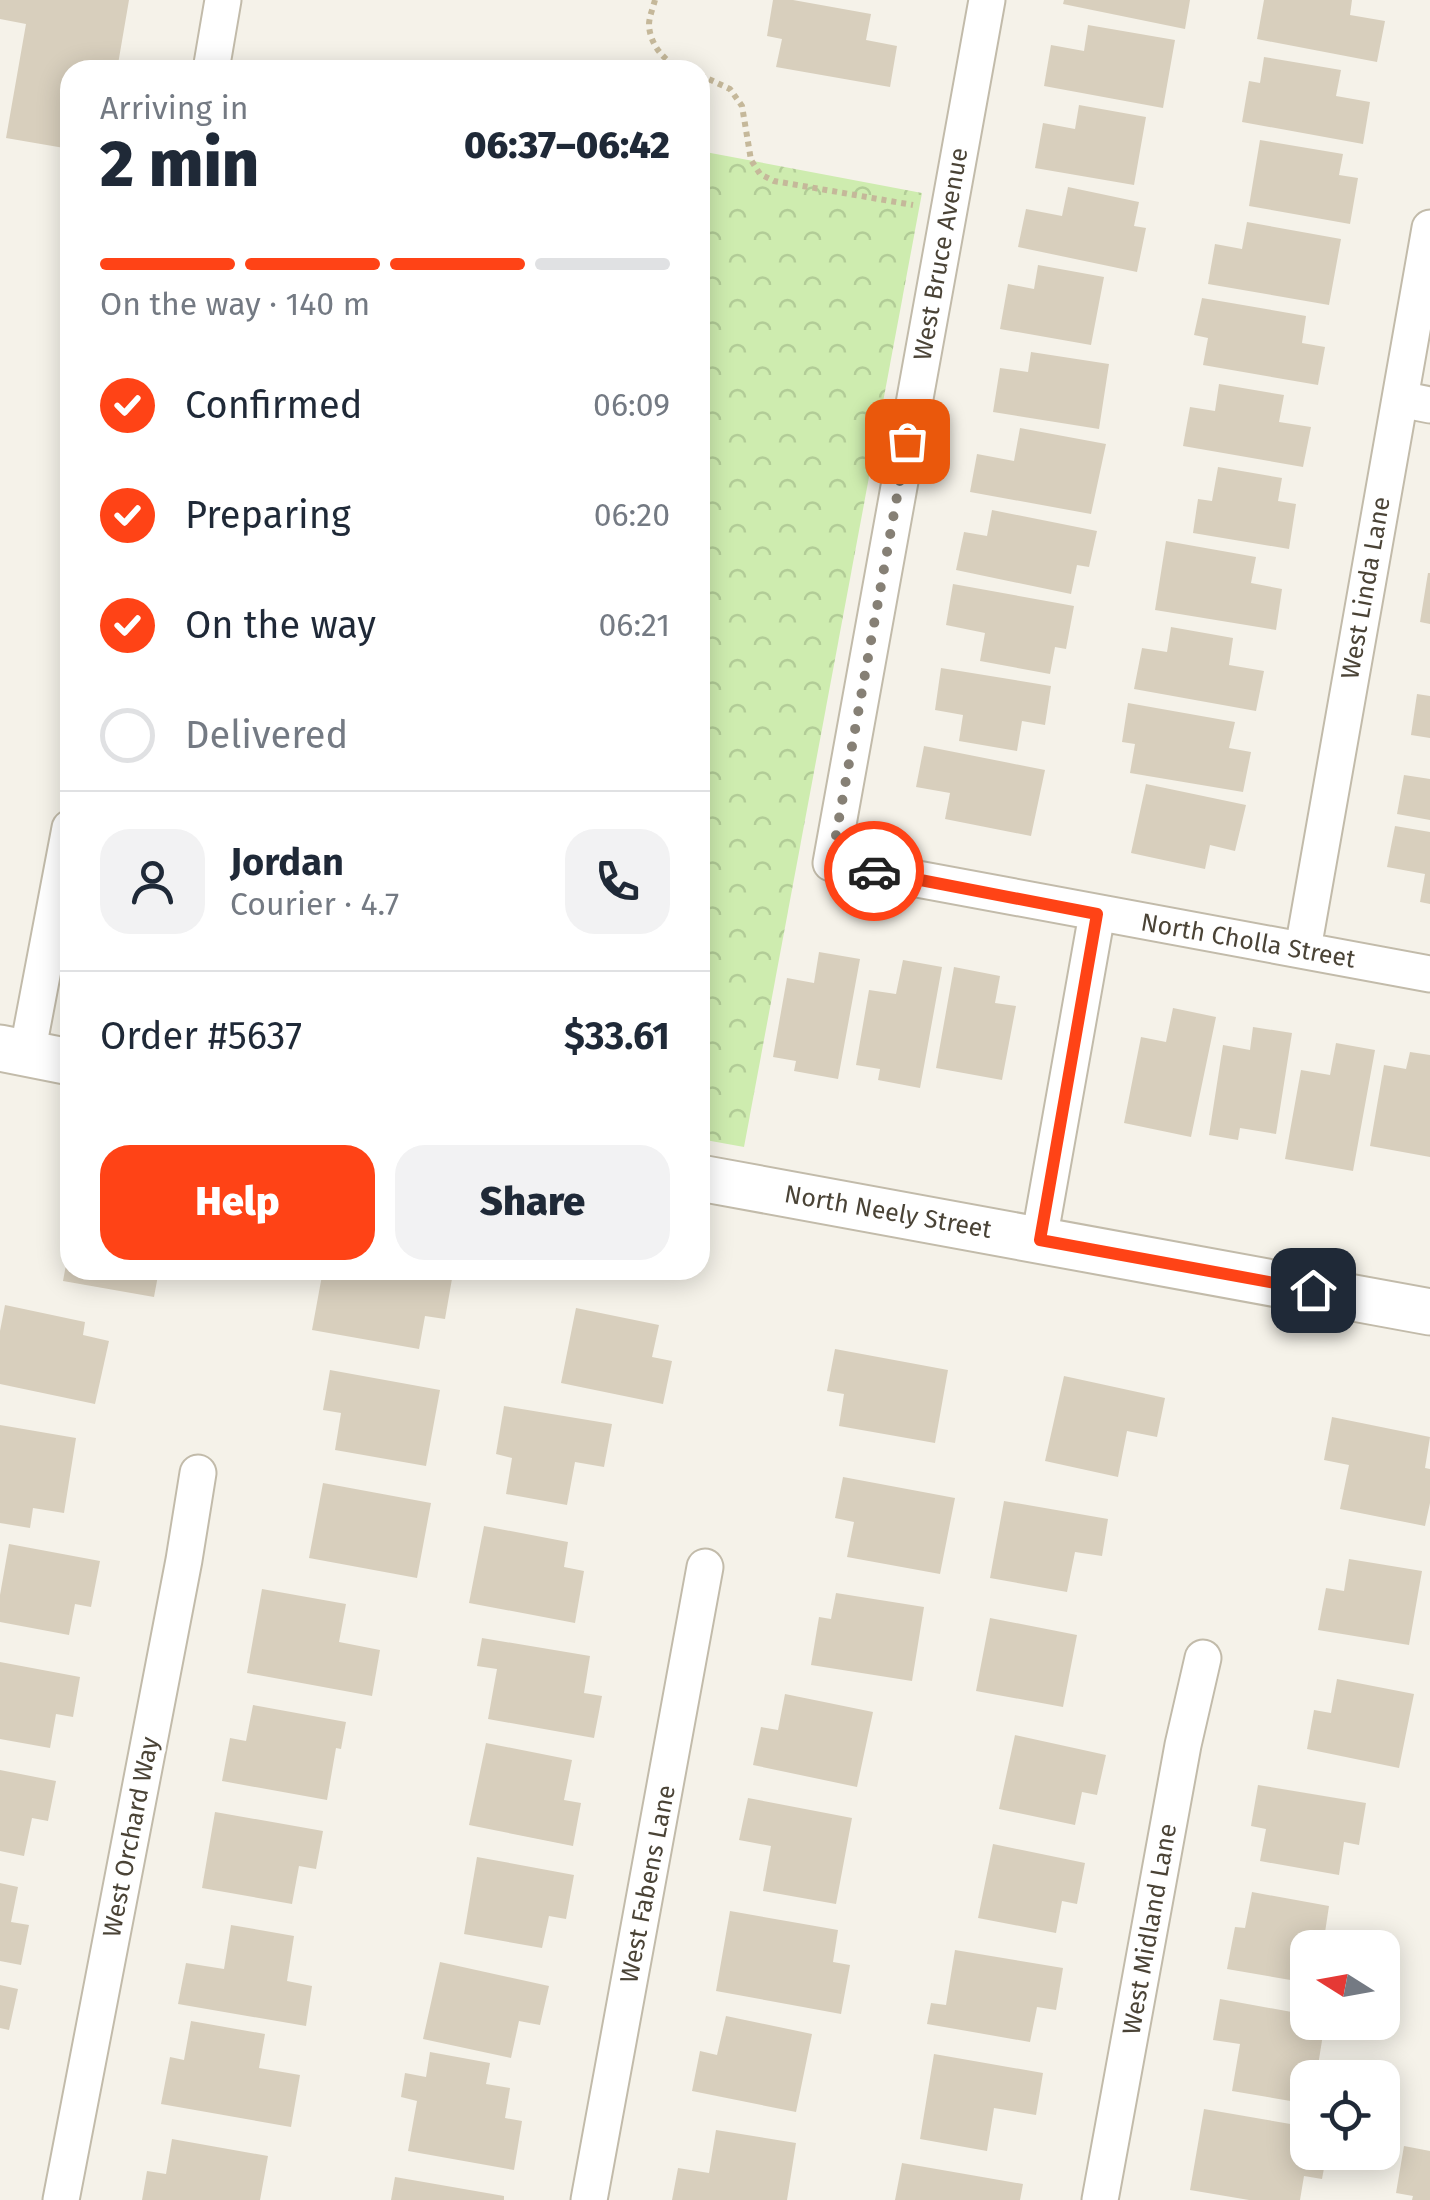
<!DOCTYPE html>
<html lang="en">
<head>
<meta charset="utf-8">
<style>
  :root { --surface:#fff; --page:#f2f2f3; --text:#1f2937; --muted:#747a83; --line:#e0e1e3; --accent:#ff4316 }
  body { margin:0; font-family:"Fira Sans",sans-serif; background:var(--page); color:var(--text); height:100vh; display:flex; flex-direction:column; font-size:38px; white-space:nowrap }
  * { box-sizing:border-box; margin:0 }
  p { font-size:32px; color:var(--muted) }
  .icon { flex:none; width:55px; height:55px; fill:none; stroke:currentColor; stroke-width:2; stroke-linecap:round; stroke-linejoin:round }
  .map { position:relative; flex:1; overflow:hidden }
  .details { position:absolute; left:60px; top:60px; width:650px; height:1220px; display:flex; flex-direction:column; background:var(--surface); border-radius:30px; box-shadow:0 5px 25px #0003 }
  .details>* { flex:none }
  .needle { width:65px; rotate:281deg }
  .controls { position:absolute; left:1290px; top:1930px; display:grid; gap:20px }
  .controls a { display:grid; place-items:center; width:110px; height:110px; border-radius:20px; background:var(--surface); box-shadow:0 5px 25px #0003; font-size:50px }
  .pin { position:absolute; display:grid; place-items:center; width:85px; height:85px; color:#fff; margin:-42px; border-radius:20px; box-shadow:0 5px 15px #0006 }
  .courier { position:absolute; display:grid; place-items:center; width:100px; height:100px; margin:-50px; border:8px solid #ff4316; border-radius:50%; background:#fff; color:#222; box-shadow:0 2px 12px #0007 }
  .headline em { font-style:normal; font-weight:800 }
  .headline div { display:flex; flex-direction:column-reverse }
  .headline { display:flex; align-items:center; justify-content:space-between; height:170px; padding:0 40px }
  h1 { font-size:65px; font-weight:800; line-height:75px }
  .bar { display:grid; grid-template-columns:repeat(4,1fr); gap:15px 10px; align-content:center; height:120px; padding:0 40px }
  .bar i { height:12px; border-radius:8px; background:var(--line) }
  .bar .on { background:var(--accent) }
  .bar p { grid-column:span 4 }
  .line { display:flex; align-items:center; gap:25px; padding:0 40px; border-top:2px solid var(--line) }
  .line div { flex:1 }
  .round { display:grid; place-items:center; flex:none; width:105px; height:105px; border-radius:30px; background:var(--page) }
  ol { padding:0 40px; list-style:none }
  li { display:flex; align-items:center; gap:30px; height:110px }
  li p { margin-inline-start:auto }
  li .icon { padding:10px; border-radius:50%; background:var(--accent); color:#fff; stroke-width:4 }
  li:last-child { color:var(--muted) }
  li i { width:55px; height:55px; border:5px solid var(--line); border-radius:50% }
  .action { display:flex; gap:20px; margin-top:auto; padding:20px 40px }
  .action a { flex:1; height:115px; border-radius:30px; background:var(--accent); color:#fff; font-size:40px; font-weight:800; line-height:115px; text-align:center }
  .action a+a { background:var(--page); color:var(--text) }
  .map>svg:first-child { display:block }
  .park { fill:url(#park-crowns) }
  .building { fill:#d8cfbd }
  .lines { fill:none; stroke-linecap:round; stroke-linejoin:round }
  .minor-casing { stroke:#c2bbaa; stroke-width:39 }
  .tertiary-casing { stroke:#c2bbaa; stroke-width:49 }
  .path { stroke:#c5b89a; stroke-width:6; stroke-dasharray:5 5; stroke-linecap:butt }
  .minor { stroke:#fff; stroke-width:35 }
  .tertiary { stroke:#fff; stroke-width:45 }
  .done { stroke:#868075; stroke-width:10; stroke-dasharray:0 18 }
  .route { stroke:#ff4316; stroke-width:12 }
  .labels { text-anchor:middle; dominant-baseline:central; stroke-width:8; stroke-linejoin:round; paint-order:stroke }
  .street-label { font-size:25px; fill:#4a4336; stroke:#fff }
</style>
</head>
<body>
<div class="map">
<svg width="1430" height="2200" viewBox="0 0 1430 2200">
  <defs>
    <pattern id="park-crowns" width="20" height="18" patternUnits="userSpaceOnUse" patternTransform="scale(2.5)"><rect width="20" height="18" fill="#ceecaf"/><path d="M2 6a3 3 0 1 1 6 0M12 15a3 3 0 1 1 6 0" fill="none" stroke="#b2cc97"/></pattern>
  </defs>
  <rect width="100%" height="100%" fill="#f5f2e9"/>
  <path class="park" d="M700 151 922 193 744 1147 700 1139Z"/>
  <path class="building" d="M0 0H129L117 70H70V149L6 138 26 24 0 19Z
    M773 0H793L871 14 866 40 897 46 890 87 776 67 782 39 767 36Z
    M1064 0H1190L1185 29 1063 4Z
    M1264 0H1352L1350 15 1385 21 1377 62 1257 39Z
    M1088 25 1175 40 1163 108 1044 86 1051 45 1084 51Z
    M1264 57 1341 70 1336 96 1370 102 1363 144 1242 122 1249 81 1260 83Z
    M1079 105 1146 117 1134 185 1035 168 1043 123 1075 129Z
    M1260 140 1343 154 1339 175 1358 178 1350 224 1249 206Z
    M1068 187 1139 202 1134 226 1146 228 1137 272 1018 247 1026 209 1062 216Z
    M1247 222 1341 239 1329 305 1208 284 1215 244 1242 249Z
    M1038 265 1104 277 1091 345 1000 329 1008 284 1034 289Z
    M1202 298 1306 316 1302 343 1325 347 1318 385 1203 365 1208 338 1194 335Z
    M1031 352 1109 364 1099 429 993 412 1000 368 1028 372Z
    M1219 384 1284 395 1279 422 1311 427 1303 467 1183 446 1190 407 1215 411Z
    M1020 428 1106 444 1091 514 970 492 977 454 1014 461Z
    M1218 467 1282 478 1278 501 1296 504 1289 549 1193 533 1198 499 1212 501Z
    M992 510 1097 531 1089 567 1077 565 1071 594 956 570 964 532 987 536Z
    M1166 541 1256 557 1251 583 1282 589 1276 630 1155 610Z
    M1428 573H1430V624L1420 622Z
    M953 584 1074 606 1066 649 1055 647 1050 674 980 661 985 633 946 625Z
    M1171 627 1233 638 1229 665 1264 671 1256 711 1134 689 1142 648 1167 652Z
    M941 668 1051 686 1045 725 1022 721 1017 751 959 741 963 715 935 710Z
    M1417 694 1430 696V738L1411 735Z
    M1128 703 1235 722 1229 748 1251 752 1243 792 1130 773 1135 744 1122 742Z
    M924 746 1045 770 1031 836 945 819 950 793 916 787Z
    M1404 775 1430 779V820L1397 814Z
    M1146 784 1246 805 1235 851 1210 845 1205 869 1131 853Z
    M1395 826 1430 832V904L1420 902 1425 874 1387 867Z
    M819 952 860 959 838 1079 794 1071 796 1061 773 1057 787 978 814 983Z
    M903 960 942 967 920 1088 878 1080 880 1069 856 1065 869 990 896 994Z
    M954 967 1000 976 995 1003 1016 1006 1002 1080 936 1068Z
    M1173 1008 1216 1017 1191 1137 1124 1123 1141 1037 1166 1042Z
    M1253 1027 1292 1033 1276 1134 1240 1128 1238 1140 1209 1135 1223 1045 1250 1050Z
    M1336 1043 1375 1050 1353 1171 1285 1159 1301 1070 1330 1075Z
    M1410 1052 1430 1055V1157L1370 1146 1384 1065 1406 1069Z
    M68 1254H70V1270H159L154 1297 63 1281Z
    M323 1270H438L453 1273 445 1319 425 1316 419 1349 312 1330Z
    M5 1305 85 1322 83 1335 109 1341 95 1404 0 1384V1331Z
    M576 1308 659 1325 652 1357 672 1361 663 1404 561 1383Z
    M835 1349 948 1370 935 1443 839 1426 844 1394 827 1391Z
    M330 1370 440 1390 426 1466 335 1450 341 1413 323 1410Z
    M1064 1376 1165 1398 1157 1437 1127 1431 1118 1477 1045 1461Z
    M504 1406 612 1424 604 1467 575 1462 567 1505 506 1494 512 1458 496 1454Z
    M1332 1417 1430 1437 1425 1468 1430 1469V1503L1425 1526 1340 1509 1349 1465 1324 1460Z
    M0 1425 76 1438 64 1513 33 1508 30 1528 0 1523Z
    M843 1477 955 1498 940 1574 847 1557 854 1522 835 1518Z
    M323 1483 431 1503 417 1578 309 1558Z
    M1004 1501 1108 1519 1102 1556 1075 1552 1067 1592 990 1578Z
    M484 1526 568 1542 564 1567 584 1571 575 1623 469 1603Z
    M9 1544 100 1561 91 1607 75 1604 69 1635 0 1622V1595Z
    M1349 1559 1422 1571 1409 1645 1318 1630 1326 1588 1344 1591Z
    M262 1589 346 1604 339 1642 380 1650 372 1696 247 1673Z
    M836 1593 924 1607 912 1681 811 1665 819 1617 831 1619Z
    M990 1618 1077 1635 1063 1707 976 1691Z
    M482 1638 590 1656 584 1693 602 1696 594 1738 488 1719 497 1669 477 1666Z
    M0 1662 80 1677 73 1717 56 1714 50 1748 0 1739Z
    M1337 1679 1414 1694 1399 1768 1307 1749 1314 1710 1331 1713Z
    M785 1694 873 1712 857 1787 753 1765 761 1727 778 1730Z
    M253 1705 346 1722 341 1749 336 1748 327 1800 222 1781 230 1738 246 1741Z
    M1015 1735 1106 1755 1097 1795 1082 1792 1075 1825 999 1809Z
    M486 1743 572 1760 564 1800 581 1803 573 1846 469 1825Z
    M0 1770 56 1781 48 1821 32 1818 24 1856 0 1851Z
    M1258 1785 1366 1803 1359 1845 1344 1842 1339 1875 1260 1861 1266 1829 1251 1826Z
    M748 1798 852 1818 836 1904 763 1891 771 1846 739 1840Z
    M215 1812 323 1831 316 1869 299 1866 292 1904 202 1888Z
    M993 1844 1085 1863 1077 1904 1062 1901 1056 1933 978 1918Z
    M477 1857 574 1875 566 1919 549 1916 542 1948 464 1934Z
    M0 1883 18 1887 11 1922 29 1925 21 1965 0 1961Z
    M1252 1892 1329 1906 1324 1939 1362 1946V1948H1308V1983L1227 1969 1235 1927 1245 1928Z
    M730 1911 838 1930 833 1962 850 1965 841 2014 716 1991Z
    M231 1925 294 1936 287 1981 312 1986 306 2026 178 2004 186 1963 224 1969Z
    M955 1950 1063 1968 1056 2010 1037 2007 1030 2042 927 2024 931 2003 946 2005Z
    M440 1962 549 1986 540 2025 519 2021 511 2058 423 2039Z
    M0 1985 18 1989 9 2030 0 2028Z
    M1220 1999 1308 2015V2022H1325L1316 2078H1308V2104L1232 2091 1240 2044 1213 2040Z
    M726 2016 812 2034 796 2112 692 2091 700 2051 717 2055Z
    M191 2021 265 2034 259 2068 300 2075 291 2127 161 2104 170 2057 184 2060Z
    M430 2052 490 2063 486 2084 510 2088 505 2118 522 2121 514 2170 408 2151 417 2101 401 2097 405 2073 426 2077Z
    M934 2054 1043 2073 1036 2115 994 2108 987 2151 920 2139Z
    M1204 2109 1308 2127V2152H1327L1322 2179 1304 2176 1300 2200H1249L1190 2190Z
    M716 2130 796 2143 787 2200H672L678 2168 709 2173Z
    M172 2139 268 2156 260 2200H142L147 2171 166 2174Z
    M1404 2146 1430 2151V2200H1412L1413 2196 1396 2193Z
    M902 2163 1023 2184 1020 2200H895Z
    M395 2177 504 2196V2200H391Z"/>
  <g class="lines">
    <g class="minor-casing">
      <path id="minor" d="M987 0 831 863 1430 974
        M211 70 223 0
        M1400 399 1430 405
        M1303 949 1430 228
        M27 1054 70 828
        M1039 1240 1097 914
        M61 2200 184 1560 198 1473
        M589 2200 705 1567
        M1100 2200 1183 1745 1203 1658"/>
    </g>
    <g class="tertiary-casing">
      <path id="tertiary" d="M0 1048 70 1062
        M700 1178 1430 1312"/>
    </g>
    <path class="path" d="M655 0C653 8 649 17 649 25 650 46 666 63 684 70
      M700 75 730 89 742 106 751 160 760 174 774 181 913 205"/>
    <use href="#minor" class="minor"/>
    <use href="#tertiary" class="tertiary"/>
  </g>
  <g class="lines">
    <path class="done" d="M874 871 831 863 907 441"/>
    <path class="route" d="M874 871 1097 914 1040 1240 1313 1290"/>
  </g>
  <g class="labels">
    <g class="street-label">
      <text transform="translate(941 254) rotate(-80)">West Bruce Avenue</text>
      <text transform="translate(1366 588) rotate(-80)">West Linda Lane</text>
      <text transform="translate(1248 941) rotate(10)">North Cholla Street</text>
      <text transform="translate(888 1212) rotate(10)">North Neely Street</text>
      <text transform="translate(131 1837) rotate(-79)">West Orchard Way</text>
      <text transform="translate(648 1884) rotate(-79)">West Fabens Lane</text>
      <text transform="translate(1150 1929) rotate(-80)">West Midland Lane</text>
    </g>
  </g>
</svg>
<div class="controls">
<a><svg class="needle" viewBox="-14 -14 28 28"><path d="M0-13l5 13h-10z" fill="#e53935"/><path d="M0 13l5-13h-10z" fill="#747a83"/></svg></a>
<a><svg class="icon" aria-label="locate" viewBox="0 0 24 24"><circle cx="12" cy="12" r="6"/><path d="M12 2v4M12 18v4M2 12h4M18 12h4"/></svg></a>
</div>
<div class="pin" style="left:907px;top:441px;background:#ea580c"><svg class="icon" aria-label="bag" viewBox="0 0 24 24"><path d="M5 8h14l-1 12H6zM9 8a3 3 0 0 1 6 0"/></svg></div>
<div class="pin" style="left:1313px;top:1290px;background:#1f2937"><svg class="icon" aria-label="home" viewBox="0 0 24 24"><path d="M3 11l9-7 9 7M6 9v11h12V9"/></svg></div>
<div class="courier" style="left:874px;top:871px"><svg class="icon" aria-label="car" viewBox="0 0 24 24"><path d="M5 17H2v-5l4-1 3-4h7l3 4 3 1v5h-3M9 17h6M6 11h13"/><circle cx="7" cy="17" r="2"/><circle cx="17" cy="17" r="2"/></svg></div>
<section class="details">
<div class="headline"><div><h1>2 min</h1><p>Arriving in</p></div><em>06:37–06:42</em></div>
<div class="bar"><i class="on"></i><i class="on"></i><i class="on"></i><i></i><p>On the way · 140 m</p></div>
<ol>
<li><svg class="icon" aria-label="check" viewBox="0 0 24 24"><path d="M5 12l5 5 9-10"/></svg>Confirmed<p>06:09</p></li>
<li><svg class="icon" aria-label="check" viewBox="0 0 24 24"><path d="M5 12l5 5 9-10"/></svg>Preparing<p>06:20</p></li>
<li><svg class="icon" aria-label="check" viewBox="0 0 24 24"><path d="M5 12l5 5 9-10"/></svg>On the way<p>06:21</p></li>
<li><i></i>Delivered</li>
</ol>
<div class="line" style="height:180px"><a class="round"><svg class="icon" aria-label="person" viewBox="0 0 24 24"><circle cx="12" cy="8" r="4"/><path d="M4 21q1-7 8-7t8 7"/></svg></a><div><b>Jordan</b><p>Courier · 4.7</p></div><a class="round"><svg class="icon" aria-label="phone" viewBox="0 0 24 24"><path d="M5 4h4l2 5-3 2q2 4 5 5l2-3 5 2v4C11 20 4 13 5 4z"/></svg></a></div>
<div class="line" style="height:130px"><div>Order #5637</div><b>$33.61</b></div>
<div class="action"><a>Help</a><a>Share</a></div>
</section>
</div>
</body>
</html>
